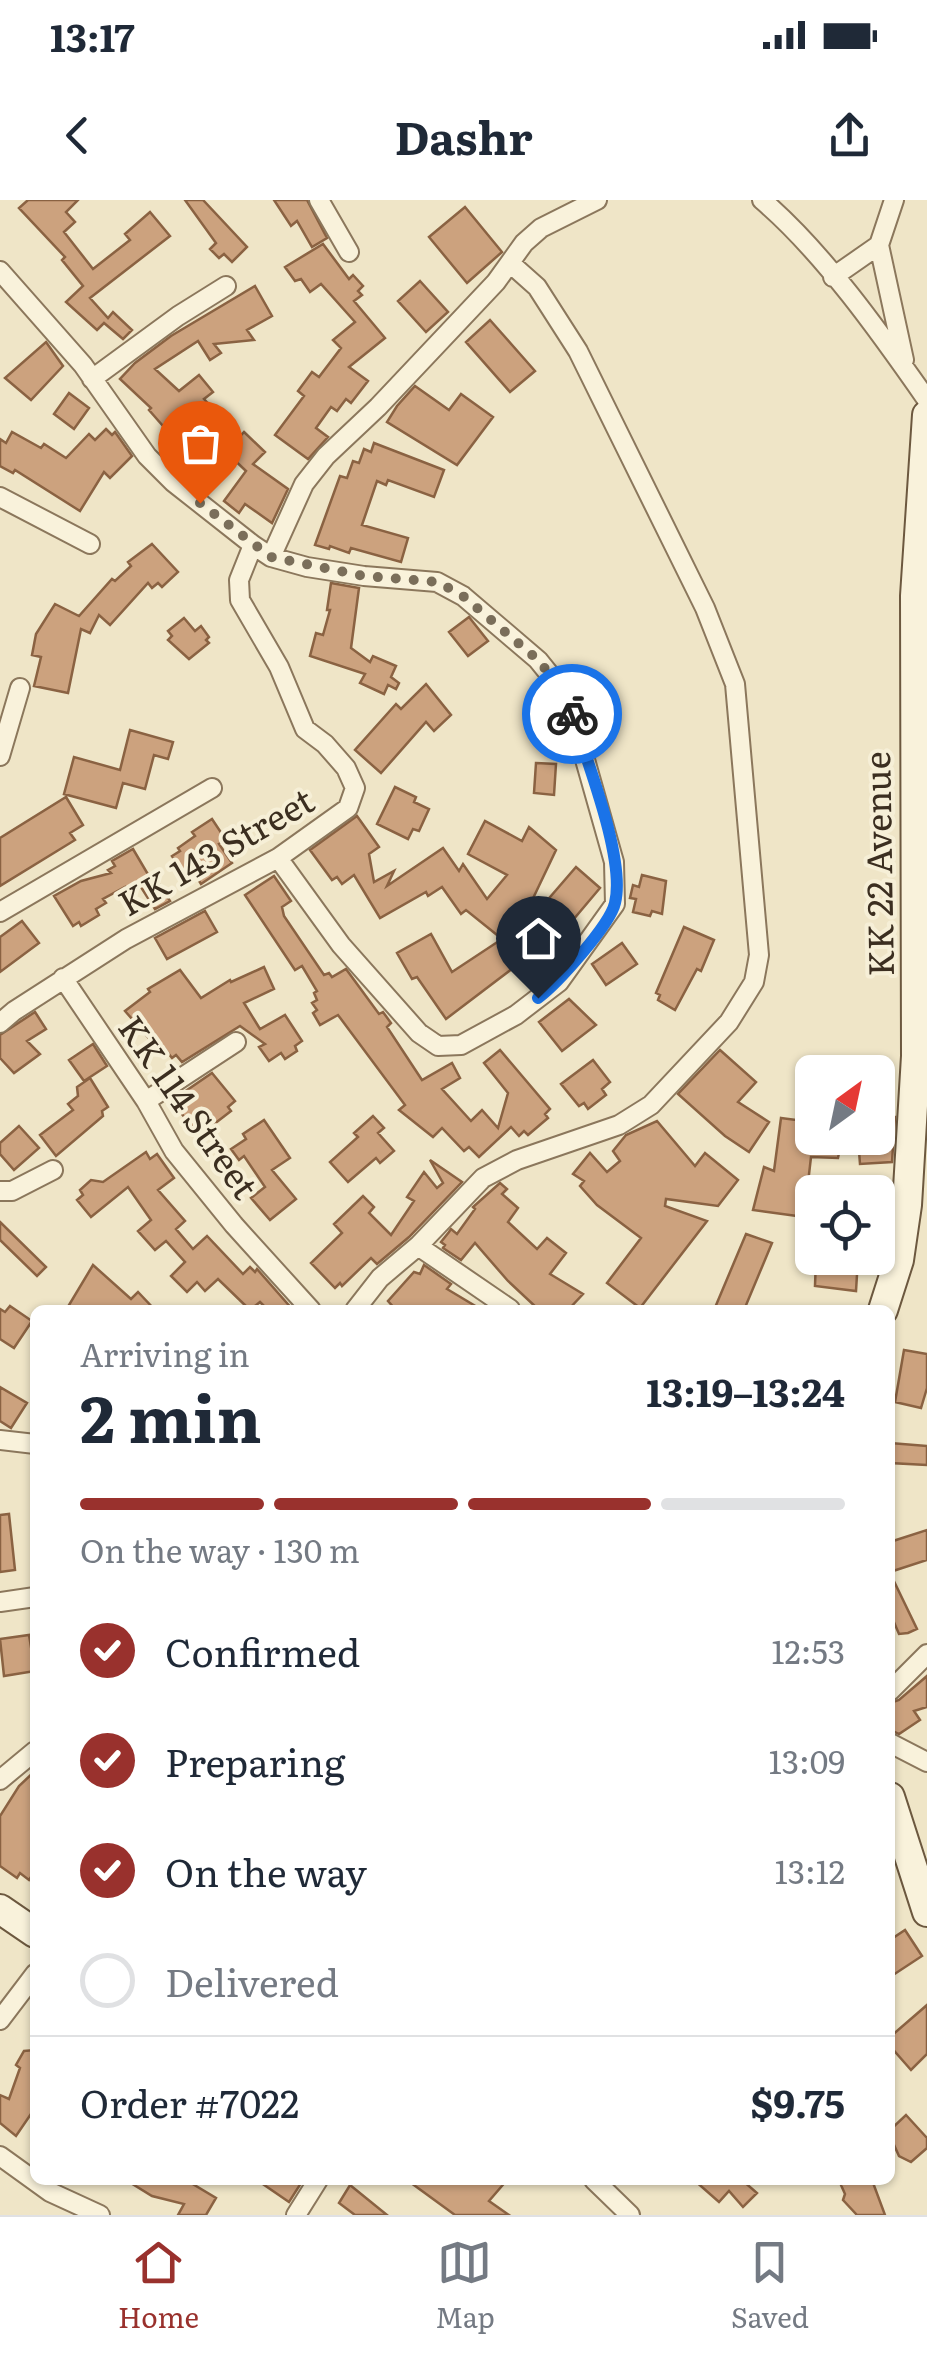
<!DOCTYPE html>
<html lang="en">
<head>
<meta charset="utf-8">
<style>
  :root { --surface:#fff; --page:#f6f6f7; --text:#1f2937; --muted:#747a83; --line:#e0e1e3; --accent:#99312d }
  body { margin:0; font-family:Literata,serif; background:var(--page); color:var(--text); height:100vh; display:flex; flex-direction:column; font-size:38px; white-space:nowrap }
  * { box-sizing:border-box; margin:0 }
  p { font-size:32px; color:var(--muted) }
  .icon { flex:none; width:55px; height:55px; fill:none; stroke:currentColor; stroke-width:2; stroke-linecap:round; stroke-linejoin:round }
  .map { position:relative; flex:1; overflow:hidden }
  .side { position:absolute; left:30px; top:1105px; width:865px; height:880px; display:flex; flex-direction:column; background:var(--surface); border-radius:15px; box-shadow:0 2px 8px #0004 }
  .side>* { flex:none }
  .needle { width:65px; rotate:33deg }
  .buttons { position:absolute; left:795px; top:855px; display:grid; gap:20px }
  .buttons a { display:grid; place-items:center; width:100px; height:100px; border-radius:15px; background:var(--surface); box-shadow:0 2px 8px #0004; font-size:50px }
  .pin { position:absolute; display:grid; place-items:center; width:85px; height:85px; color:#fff; margin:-102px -42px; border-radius:50% 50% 50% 0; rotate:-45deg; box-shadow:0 0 10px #0007 }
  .pin .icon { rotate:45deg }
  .courier { position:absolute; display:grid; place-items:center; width:100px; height:100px; margin:-50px; border:8px solid #1a73e8; border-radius:50%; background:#fff; color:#222; box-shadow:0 2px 12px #0007 }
  .head em { font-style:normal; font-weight:700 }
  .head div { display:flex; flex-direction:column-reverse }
  .head { display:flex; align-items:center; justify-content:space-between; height:170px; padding:0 50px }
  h1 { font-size:65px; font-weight:700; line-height:75px }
  .bar { display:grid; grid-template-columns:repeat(4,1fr); gap:15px 10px; align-content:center; height:120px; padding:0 50px }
  .bar i { height:12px; border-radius:8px; background:var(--line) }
  .bar .active { background:var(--accent) }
  .bar p { grid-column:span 4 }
  .line { display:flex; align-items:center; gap:25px; padding:0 50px; border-top:2px solid var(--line) }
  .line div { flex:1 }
  ol { padding:0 50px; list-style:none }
  li { display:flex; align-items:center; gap:30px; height:110px }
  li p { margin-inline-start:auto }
  li .icon { padding:10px; border-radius:50%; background:var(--accent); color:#fff; stroke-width:4 }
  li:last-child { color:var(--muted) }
  li i { width:55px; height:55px; border:5px solid var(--line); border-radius:50% }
  .status { display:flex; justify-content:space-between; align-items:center; height:70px; padding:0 50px; background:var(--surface); direction:ltr }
  .status svg { height:28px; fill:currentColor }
  header { display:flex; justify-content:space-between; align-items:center; height:130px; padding:0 50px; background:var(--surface); font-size:45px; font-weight:700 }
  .dock { display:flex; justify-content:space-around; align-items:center; height:140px; border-top:2px solid var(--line); background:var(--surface); font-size:28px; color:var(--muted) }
  .dock a { display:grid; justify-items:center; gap:5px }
  .dock .active { color:var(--accent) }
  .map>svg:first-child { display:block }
  .building { fill:#cca27e; stroke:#8a6242; stroke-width:2.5 }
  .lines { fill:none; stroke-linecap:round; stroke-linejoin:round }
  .street-casing { stroke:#8b775c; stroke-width:22 }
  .secondary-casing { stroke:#6c583f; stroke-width:32 }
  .street { stroke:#f9f2db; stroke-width:18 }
  .secondary { stroke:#f9f2db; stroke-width:28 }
  .done { stroke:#7a6e5a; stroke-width:10; stroke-dasharray:0 18 }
  .route { stroke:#1a73e8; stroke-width:12 }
  .labels { text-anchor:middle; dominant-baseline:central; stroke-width:8; stroke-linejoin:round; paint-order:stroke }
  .street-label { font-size:35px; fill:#3b2e20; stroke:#f6efd7 }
</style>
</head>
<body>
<div class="status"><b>13:17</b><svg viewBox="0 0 49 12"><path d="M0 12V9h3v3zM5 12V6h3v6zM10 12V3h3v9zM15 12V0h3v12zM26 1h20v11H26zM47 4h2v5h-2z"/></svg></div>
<header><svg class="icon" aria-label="back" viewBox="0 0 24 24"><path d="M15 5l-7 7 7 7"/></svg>Dashr<svg class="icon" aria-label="share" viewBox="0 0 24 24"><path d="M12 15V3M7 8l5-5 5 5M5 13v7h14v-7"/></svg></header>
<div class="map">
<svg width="927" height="2015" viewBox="0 0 927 2015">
  <rect width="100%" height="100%" fill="#efe5c7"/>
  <path class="building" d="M28 0H78L66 12 75 22 64 32 93 69 130 40 125 34 150 12 170 36 90 98 108 118 113 112 132 130 123 139 104 123 97 130 66 102 83 86 62 60 65 57 19 8Z
    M185 0H203L247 47 232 62 224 54 219 58 210 49 216 43Z
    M274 0H307L327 38 312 47 297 21 291 26Z
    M465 7 502 52 467 83 429 37Z
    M323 44 349 79 353 75 363 86 358 91 362 95 354 101 385 138 349 167 368 181 351 203 346 199 337 211 331 207 316 228 328 237 308 259 275 235 304 196 298 191 312 172 319 177 341 148 333 140 355 122 321 84 310 92 301 79 295 81 285 67Z
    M420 81 448 112 426 132 398 101Z
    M255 86 272 116 247 130 254 140 214 144 221 153 210 160 198 141 155 169 179 191 199 175 213 192 204 199 212 208 197 221 212 235 190 259 174 230 170 234 149 210 151 208 120 179 135 163 171 136Z
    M490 120 535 171 510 192 466 142Z
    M46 142 63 166 31 200 5 178Z
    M415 186 449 210 461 194 493 217 457 265 387 222 397 206Z
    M69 193 89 208 74 229 54 214Z
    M106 229 112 235 115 232 132 256 110 278 104 272 80 311 15 270 13 273 0 266V239L6 243 12 232 41 248 44 244 66 258 89 234 95 240Z
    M244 232 265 252 253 264 288 289 272 323 245 304 239 313 224 301 246 271 226 252Z
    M374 243 444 270 434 297 388 280 386 285 377 281 362 325 408 338 401 362 351 348 349 353 330 346 329 349 315 345 340 276 347 278 353 261 359 263 364 249 371 252Z
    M152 344 178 372 162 387 158 383 152 388 148 383 110 425 99 415 90 433 81 429 68 493 34 486 41 457 32 455 36 434 55 404 79 416 112 379 115 381 131 366 128 362Z
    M331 383 359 388 351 448 370 462 373 456 396 466 391 477 399 483 396 489 388 485 384 494 360 483 365 474 310 456 316 433 323 435 330 410H327Z
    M469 417 488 441 468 456 449 432Z
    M184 418 195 431 201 426 209 437 206 440 209 443 189 459 168 440 172 436 168 431Z
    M426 484 451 515 434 531 426 522 381 573 355 550 396 504 401 509Z
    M130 530 173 542 168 559 154 555 145 589 123 583 116 608 64 594 74 557 120 570Z
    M536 563 556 564 554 595 534 593Z
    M395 587 416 597 414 602 429 609 419 631 413 629 408 639 377 624Z
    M66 597 83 625 70 633 75 640 0 686V638Z
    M357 616 379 647 369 654 374 682 394 671 387 686 443 648 459 671 463 664 487 699 507 675 468 654 485 621 522 641 529 627 556 650 517 732 519 733 576 667 600 688 567 727 446 819 417 777 412 779 397 753 431 734 452 772 502 739 466 710 461 714 442 687 428 696 426 692 380 718 354 675 342 684 337 677 332 680 310 650Z
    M212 619 226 640 219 644 232 663 201 684 196 676 189 681 172 656 180 651 178 648 195 636 192 632Z
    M133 649 156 688 160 685 170 701 155 709 139 684 127 691 125 687 103 699 106 703 96 709 99 715 81 726 79 722 73 726 54 696 81 681 111 673 108 670 115 666 112 661Z
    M642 675 666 681 662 714 652 711 650 716 633 712 636 699 630 698 633 685 639 687Z
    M274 676 291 701 282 707 284 716 324 775 329 773 332 777 346 769 379 814 383 812 391 823 387 827 422 880 452 863 460 878 442 889 471 921 482 910 498 928 508 893 484 863 500 850 550 909 545 914 548 918 528 935 524 931 519 936 511 927 479 957 469 947 464 951 442 928 433 937 399 910 405 905 338 815 320 825 313 813 317 810 312 803 317 800 314 793 317 791 302 766 295 770 245 695Z
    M205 711 217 732 167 759 155 738Z
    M22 721 39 743 0 772V737Z
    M684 727 714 740 701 771 697 769 675 810 658 800 660 795 656 793Z
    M622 743 637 764 606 785 592 764Z
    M264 767 274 789 244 803 260 829 285 815 302 841 295 846 297 851 285 859 281 853 269 861 259 847 265 844 240 826 182 862 176 855 172 858 165 849 161 852 125 811 150 792 148 789 180 770 201 798 230 780 231 782Z
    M569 799 596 825 562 851 539 822Z
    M35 812 46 829 27 841 40 854 14 873 0 858V835Z
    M93 844 107 866 84 881 69 860Z
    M720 850 756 882 738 902 769 922 749 952 725 936 678 894Z
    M593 860 610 882 602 889 606 895 588 909 584 903 579 906 561 884Z
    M212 873 235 901 228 907 231 911 209 928 204 922 195 930 176 907 180 904 177 897Z
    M90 878 108 907 102 911 103 916 56 956 40 935 73 910 68 904 78 896 77 887Z
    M373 916 384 928 378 933 394 951 380 963 376 958 348 982 330 962 358 937 354 933Z
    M895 917 892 962 860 964 858 938H878V918Z
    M781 918 812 922V938H842L838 958 811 957 808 983 812 984V1018L753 1010 764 967 774 971Z
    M264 920 290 958 272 970 296 999 270 1020 251 998 265 987 244 956 239 960 231 949 246 939 243 934Z
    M657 921 695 966 705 953 738 980 718 1006 666 999 665 1006 707 1021 640 1108 607 1083 641 1038 597 1005 580 986 584 981 573 974 590 953 607 972 620 961 613 951 626 935Z
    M19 926 39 948 14 970 0 954V943Z
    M146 952 150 959 157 954 174 978 158 990 185 1021 176 1029 193 1049 207 1036 243 1074 250 1067 255 1072 257 1069 293 1110H268L260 1102 250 1110 218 1079 205 1091 197 1082 187 1092 171 1076 185 1062 166 1041 155 1050 138 1031 151 1020 128 987 91 1017 77 1000 83 995 80 990 91 980 103 982Z
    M430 960 462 982 409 1037 377 1064 371 1058 342 1086 340 1083 335 1088 311 1063 342 1033 334 1024 363 996 374 1007 369 1013 391 1035 414 1001 407 997 424 972 437 988 443 983Z
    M500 983 507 989 502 994 518 1008 508 1022 537 1049 547 1038 566 1053 550 1074 583 1094 568 1110H539L508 1081 475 1043 461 1060 443 1048 445 1045 441 1042 449 1032 451 1029 457 1034 475 1009 473 1007Z
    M0 1022 46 1067 37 1076 0 1040Z
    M746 1034 772 1043 744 1110H714Z
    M816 1058H858L856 1091 815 1086Z
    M93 1065 131 1099 138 1092 155 1110H66Z
    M424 1065 451 1084 447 1089 482 1110H396L388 1101 414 1072 420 1074Z
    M10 1106 32 1121 14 1148 0 1139V1109L5 1112Z
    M904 1150 927 1154V1188L921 1208 895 1202Z
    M0 1187 27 1203 11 1228 0 1221Z
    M890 1243 927 1246V1265L890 1263Z
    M9 1314 15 1370 0 1372V1315Z
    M927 1330V1360L893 1371 890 1342Z
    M890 1373 917 1429 908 1433 899 1434 890 1413Z
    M29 1435 35 1471 4 1476 0 1439Z
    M927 1476V1507L914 1511 920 1520 899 1534 893 1531 890 1503 899 1500Z
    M35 1571V1671L29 1680 20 1673 17 1678 0 1666V1616L19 1586Z
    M905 1730 922 1756 890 1777V1740Z
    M927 1805V1854L911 1870 890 1846V1837Z
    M35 1850V1908L16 1936 0 1923V1895L9 1899 20 1868 16 1865 24 1851Z
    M906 1915 927 1938V1948L911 1962 899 1956 890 1936V1930Z
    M126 1980H186L216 1998 206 2015H178L184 2004 152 1996Z
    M257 1980H303L289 2002Z
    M407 1980H507L489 2001 509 2015H455Z
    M694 1980H742L757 1993 743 2007 729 1991 719 2002Z
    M846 1980H872L885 2015H857L843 2000 845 1994 841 1985Z
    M350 1985 387 2015H355L339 2003Z"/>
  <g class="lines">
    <g class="street-casing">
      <path id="street" d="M319 0 349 52
        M762 0C823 52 881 134 927 200
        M894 0 879 45 904 160
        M0 71 83 165 147 256 173 282 253 345 271 357 307 367 364 376 437 382 463 396 538 460 567 496 614 662 615 704 559 782 516 815 461 845 438 846 419 833 341 745 278 658
        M833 77 879 45
        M92 179 178 116 226 86
        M0 297 90 344
        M271 357 304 284 326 256 378 207 496 82 524 43 541 28 597 0
        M0 556 20 488
        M0 712 212 588
        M63 778 146 901 174 951 234 1025 311 1110
        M0 823 14 811 126 739 278 658 348 608 355 588 346 568 325 544 305 529 279 467 240 400 239 380 253 345
        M146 901 236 842
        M0 991H12L53 970
        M418 1046 510 1109
        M355 1110 380 1078 418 1046 483 978 517 960 619 925 651 905 729 822 754 782 759 755 735 484 705 408 578 151 537 87 510 63
        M0 1240 35 1244
        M0 1402 35 1397
        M890 1491 927 1454
        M890 1543 927 1562
        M0 1580 35 1551
        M0 1820 35 1774
        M0 1956 50 1992 100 2015
        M594 1980 630 2015
        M296 2015 318 1980"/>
    </g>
    <g class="secondary-casing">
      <path id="secondary" d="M883 1110 899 1060 907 1005 916 856 915 396 927 215
        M890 1597 927 1712
        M0 1709 35 1733"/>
    </g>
    <use href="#street" class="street"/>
    <use href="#secondary" class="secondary"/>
  </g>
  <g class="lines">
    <path class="done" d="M200 303 271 357 364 376 438 382 463 396 538 460 567 496 572 514"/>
    <path class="route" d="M538 798C557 784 610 725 615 703 626 659 586 559 572 514"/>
  </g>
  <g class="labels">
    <g class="street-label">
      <text transform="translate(215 650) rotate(-30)">KK 143 Street</text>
      <text transform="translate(877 664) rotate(-91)">KK 22 Avenue</text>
      <text transform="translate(190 906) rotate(55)">KK 114 Street</text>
    </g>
  </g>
</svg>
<div class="buttons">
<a><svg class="needle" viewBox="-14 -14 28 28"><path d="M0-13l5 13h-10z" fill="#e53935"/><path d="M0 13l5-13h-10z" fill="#747a83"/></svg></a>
<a><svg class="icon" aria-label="locate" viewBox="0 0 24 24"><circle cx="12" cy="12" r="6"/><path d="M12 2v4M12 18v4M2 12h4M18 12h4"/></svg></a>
</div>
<div class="pin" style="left:200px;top:303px;background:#ea580c"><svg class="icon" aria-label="bag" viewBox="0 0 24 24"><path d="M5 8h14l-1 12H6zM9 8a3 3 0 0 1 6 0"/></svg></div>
<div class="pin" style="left:538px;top:798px;background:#1f2937"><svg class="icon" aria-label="home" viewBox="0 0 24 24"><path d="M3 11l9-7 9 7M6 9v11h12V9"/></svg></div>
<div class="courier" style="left:572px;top:514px"><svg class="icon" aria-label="bike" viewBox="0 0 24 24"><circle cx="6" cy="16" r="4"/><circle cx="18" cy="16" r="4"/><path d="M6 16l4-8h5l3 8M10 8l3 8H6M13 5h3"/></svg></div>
<section class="side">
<div class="head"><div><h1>2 min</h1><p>Arriving in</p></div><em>13:19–13:24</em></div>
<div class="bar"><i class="active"></i><i class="active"></i><i class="active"></i><i></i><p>On the way · 130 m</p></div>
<ol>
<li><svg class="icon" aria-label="check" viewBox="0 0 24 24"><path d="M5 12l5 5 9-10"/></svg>Confirmed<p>12:53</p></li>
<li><svg class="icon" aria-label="check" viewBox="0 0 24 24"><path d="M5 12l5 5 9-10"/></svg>Preparing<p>13:09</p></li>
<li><svg class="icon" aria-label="check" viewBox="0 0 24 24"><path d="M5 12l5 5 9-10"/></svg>On the way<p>13:12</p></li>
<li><i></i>Delivered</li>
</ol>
<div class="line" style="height:130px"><div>Order #7022</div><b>$9.75</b></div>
</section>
</div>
<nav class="dock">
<a class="active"><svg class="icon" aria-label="home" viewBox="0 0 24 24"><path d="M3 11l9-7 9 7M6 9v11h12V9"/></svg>Home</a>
<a><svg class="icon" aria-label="map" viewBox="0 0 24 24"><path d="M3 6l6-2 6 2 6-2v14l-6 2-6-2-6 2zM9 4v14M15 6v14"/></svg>Map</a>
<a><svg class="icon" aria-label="saved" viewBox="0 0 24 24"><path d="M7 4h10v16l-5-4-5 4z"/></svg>Saved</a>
</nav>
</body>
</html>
